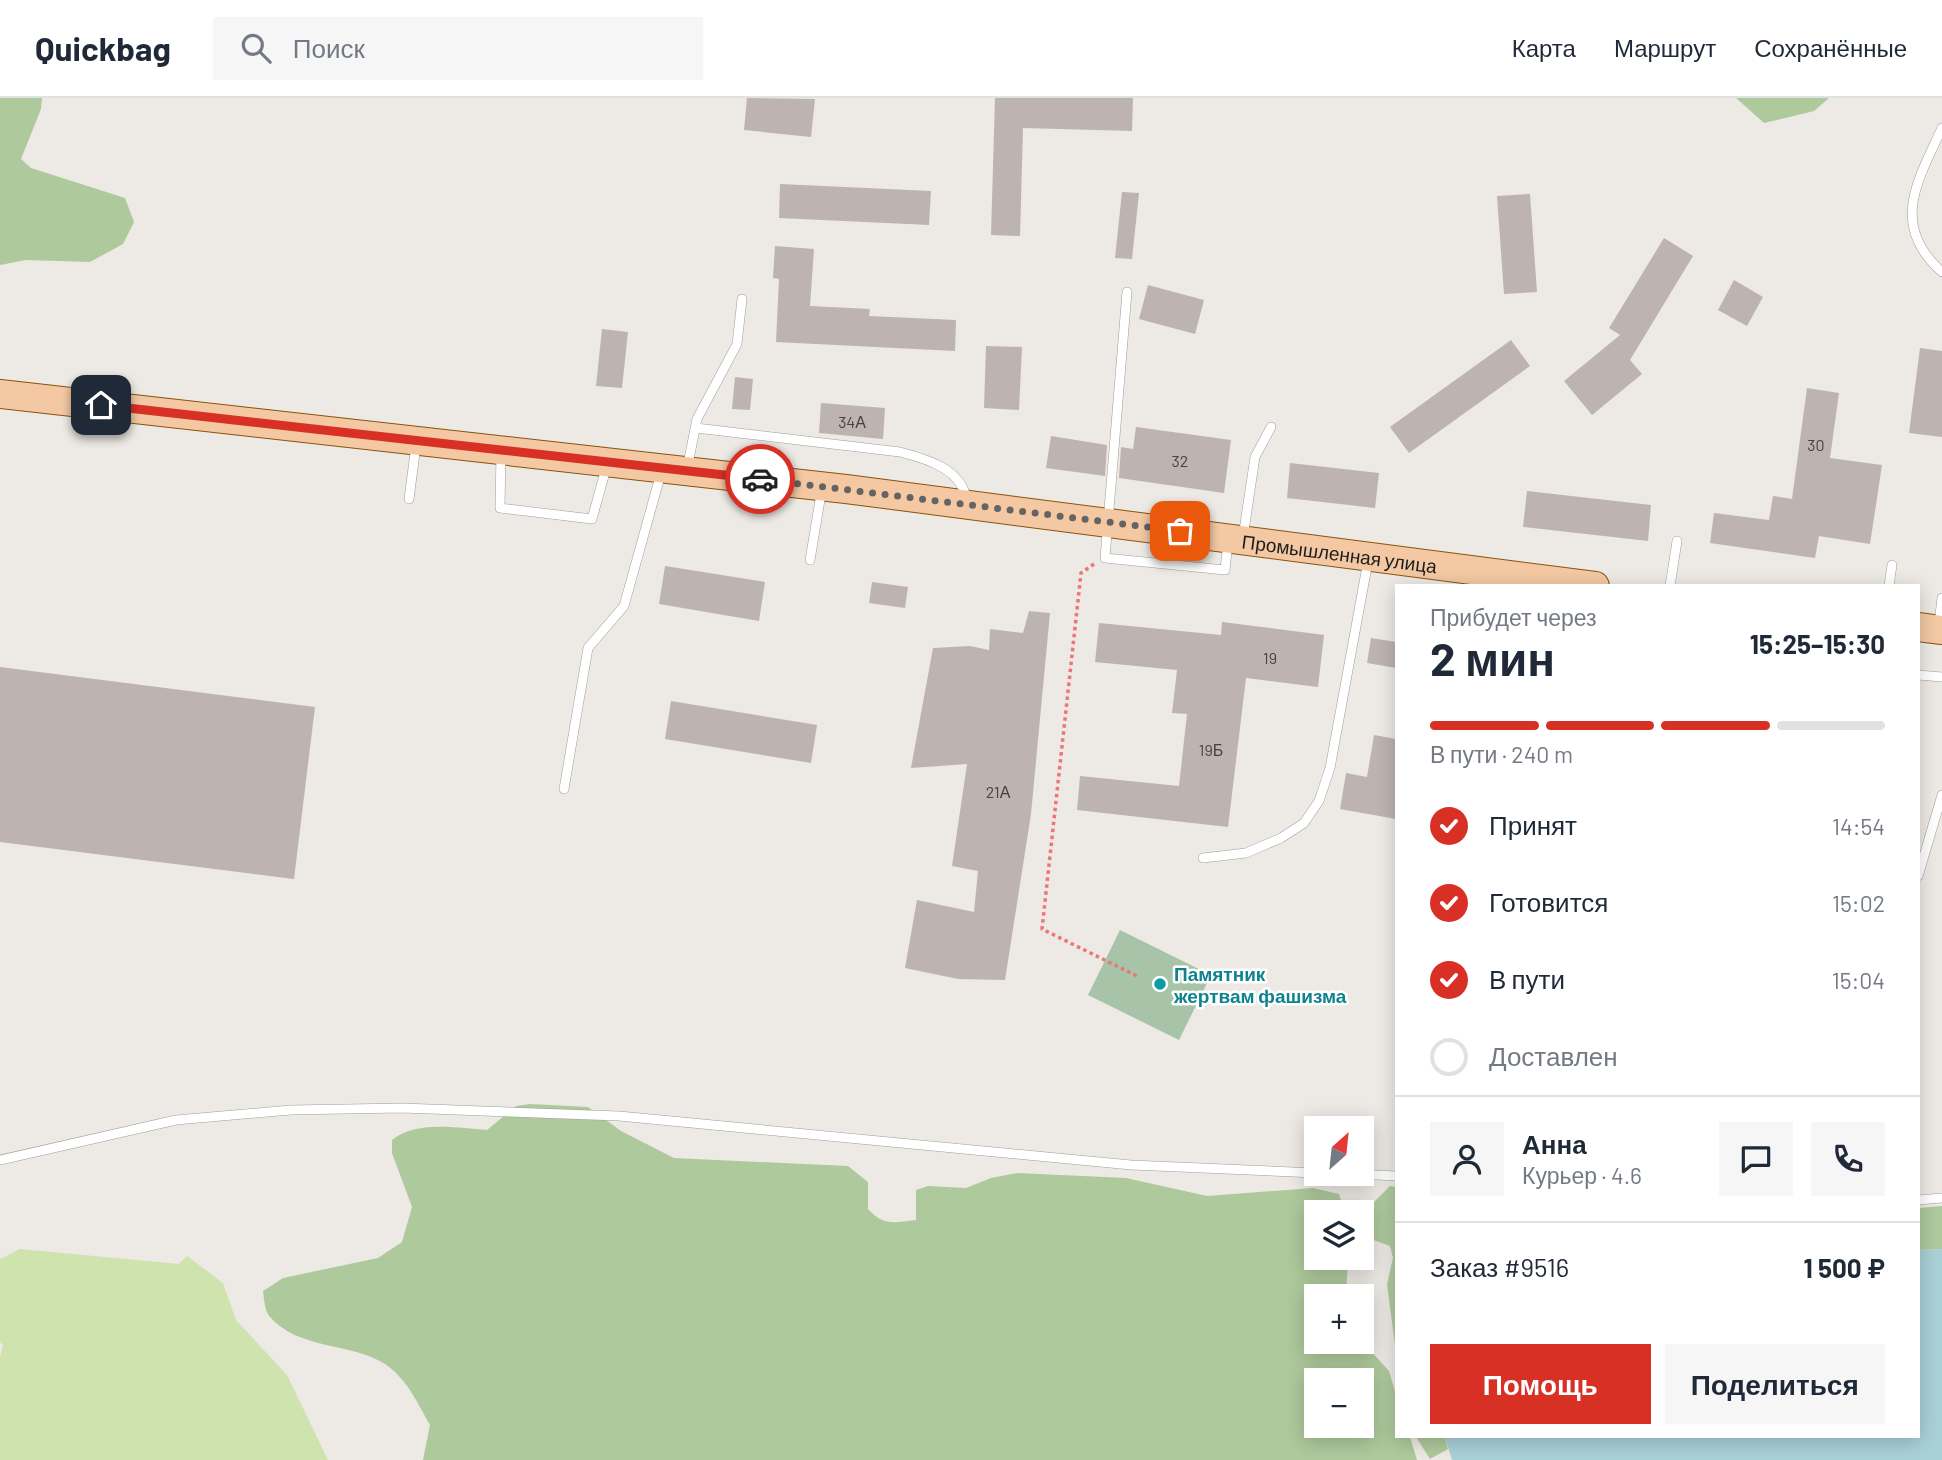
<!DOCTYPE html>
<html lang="ru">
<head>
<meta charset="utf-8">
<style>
  :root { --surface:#fff; --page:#f6f6f7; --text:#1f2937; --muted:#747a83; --line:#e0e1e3; --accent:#d93025 }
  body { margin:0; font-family:Barlow,sans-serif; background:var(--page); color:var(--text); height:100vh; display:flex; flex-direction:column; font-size:26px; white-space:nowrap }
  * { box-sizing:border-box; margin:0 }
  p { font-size:23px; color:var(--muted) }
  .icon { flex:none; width:38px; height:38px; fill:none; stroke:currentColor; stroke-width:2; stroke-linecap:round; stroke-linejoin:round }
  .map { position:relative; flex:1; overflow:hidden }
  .details { position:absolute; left:1395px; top:486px; width:525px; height:854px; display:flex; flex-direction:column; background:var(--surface); border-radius:0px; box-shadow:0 4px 18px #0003 }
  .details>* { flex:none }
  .needle { width:46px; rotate:27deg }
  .controls { position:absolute; left:1304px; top:1018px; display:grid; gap:14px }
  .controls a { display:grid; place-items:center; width:70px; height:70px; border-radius:0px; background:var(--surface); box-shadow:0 4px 18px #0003; font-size:35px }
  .pin { position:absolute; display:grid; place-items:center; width:60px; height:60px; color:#fff; margin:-30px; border-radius:14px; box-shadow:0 4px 10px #0006 }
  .courier { position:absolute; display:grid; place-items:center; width:70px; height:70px; margin:-35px; border:5px solid #d93025; border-radius:50%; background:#fff; color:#222; box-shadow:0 2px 9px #0007 }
  .headline em { font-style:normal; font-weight:700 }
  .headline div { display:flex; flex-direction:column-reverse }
  .headline { display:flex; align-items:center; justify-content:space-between; height:119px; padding:0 35px }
  h1 { font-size:46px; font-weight:700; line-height:52px }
  .bar { display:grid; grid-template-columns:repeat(4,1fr); gap:10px 7px; align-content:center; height:84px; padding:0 35px }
  .bar i { height:9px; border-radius:5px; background:var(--line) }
  .bar .selected { background:var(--accent) }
  .bar p { grid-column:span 4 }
  .line { display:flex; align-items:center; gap:18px; padding:0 35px; border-top:2px solid var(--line) }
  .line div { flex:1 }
  .round { display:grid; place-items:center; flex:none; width:74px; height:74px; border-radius:0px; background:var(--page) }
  ol { padding:0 35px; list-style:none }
  li { display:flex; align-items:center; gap:21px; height:77px }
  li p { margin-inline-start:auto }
  li .icon { padding:7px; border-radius:50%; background:var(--accent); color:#fff; stroke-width:4 }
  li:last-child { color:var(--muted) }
  li i { width:38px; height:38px; border:4px solid var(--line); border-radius:50% }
  .cta { display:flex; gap:14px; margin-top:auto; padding:14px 35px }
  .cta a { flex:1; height:80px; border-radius:0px; background:var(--accent); color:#fff; font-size:28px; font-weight:700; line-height:80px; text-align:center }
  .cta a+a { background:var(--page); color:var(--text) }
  header { display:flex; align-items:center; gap:42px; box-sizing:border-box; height:98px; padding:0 35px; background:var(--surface); border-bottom:2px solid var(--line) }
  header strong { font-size:33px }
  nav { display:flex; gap:38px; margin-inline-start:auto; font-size:24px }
  .search { width:490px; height:63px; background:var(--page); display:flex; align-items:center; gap:18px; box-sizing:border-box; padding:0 24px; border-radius:0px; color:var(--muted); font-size:26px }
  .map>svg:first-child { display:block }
  .grass { fill:#cee3ae }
  .forest { fill:#aec99c; fill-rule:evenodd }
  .cemetery { fill:#a7c4a8 }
  .water { fill:#a8d1d7 }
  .building { fill:#bdb4b1 }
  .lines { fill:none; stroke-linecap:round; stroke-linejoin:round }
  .lane-casing { stroke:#9e9e9e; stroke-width:10 }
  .primary-casing { stroke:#89530d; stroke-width:30 }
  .path { stroke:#ed7575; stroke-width:3.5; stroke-dasharray:3.5 3.5; stroke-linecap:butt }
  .lane { stroke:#fff; stroke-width:9 }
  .primary { stroke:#f3c8a3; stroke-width:28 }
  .done { stroke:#666463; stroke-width:7; stroke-dasharray:0 12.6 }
  .route { stroke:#d93025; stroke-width:9 }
  .culture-dot { fill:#0f9aa8; stroke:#fff; stroke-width:2.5 }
  .labels { text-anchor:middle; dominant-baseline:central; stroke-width:5; stroke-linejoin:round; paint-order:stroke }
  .number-label { font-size:16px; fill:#454342 }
  .street-label { font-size:19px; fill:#1d1d1d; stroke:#fff }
  .culture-label { font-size:19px; font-weight:bold; fill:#0d838f; stroke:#fff; text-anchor:start }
</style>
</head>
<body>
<header>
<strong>Quickbag</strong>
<div class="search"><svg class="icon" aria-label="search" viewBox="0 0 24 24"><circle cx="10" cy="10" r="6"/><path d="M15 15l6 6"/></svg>Поиск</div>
<nav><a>Карта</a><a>Маршрут</a><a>Сохранённые</a></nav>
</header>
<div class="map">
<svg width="1942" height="1362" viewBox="0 0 1942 1362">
  <rect width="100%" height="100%" fill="#ede9e4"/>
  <path class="grass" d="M20 1151 179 1166 187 1158 223 1185 236 1222 287 1277 328 1362H0V1259L3 1247 0 1244V1161Z"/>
  <path class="forest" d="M0 0H42L41 11 21 61 31 70 125 100 134 124 123 146 90 164 26 162 0 167Z
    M1736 0H1829L1814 13 1764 25Z
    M530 1006 588 1009 621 1033 674 1060 848 1068 868 1084V1111C884 1129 895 1124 916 1122V1092L928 1088 966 1090 991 1080 1017 1075 1126 1080 1207 1098 1313 1090 1339 1096 1345 1115H1316V1160H1348L1346 1199H1316V1244L1362 1243 1389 1273 1396 1297V1339H1410L1417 1362H423L430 1327C417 1304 407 1281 385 1266 350 1244 299 1252 270 1219 265 1214 264 1201 263 1193L283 1180 378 1160 402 1144 412 1109 392 1055V1042C416 1022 458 1030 487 1032L516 1008ZM1316 1283H1362V1328H1316Z
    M1390 1088 1396 1089V1255L1387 1186 1393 1160 1390 1148 1368 1140 1373 1105Z
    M1942 1108V1151L1918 1152V1110Z
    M1416 1339H1445L1448 1351 1430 1361Z"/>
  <path class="cemetery" d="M1120 832 1211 877 1179 942 1088 897Z"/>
  <path class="water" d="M1942 1151V1362H1452L1445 1339H1918V1152Z"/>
  <path class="building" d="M747 0 815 1 811 39 744 32Z
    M995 0H1133L1132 33 1023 30 1020 138 991 137Z
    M780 86 931 93 929 127 779 120Z
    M1122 94 1139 95 1132 161 1115 160Z
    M1530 96 1537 194 1504 196 1497 98Z
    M1664 140 1693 158 1630 262 1642 276 1592 317 1564 283 1620 237 1609 230Z
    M775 148 814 151 810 208 870 211 869 218 956 222 955 253 776 244 779 181 773 180Z
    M1734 182 1763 199 1747 228 1718 212Z
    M1148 187 1204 202 1195 236 1139 221Z
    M602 231 628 234 622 290 596 288Z
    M1511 242 1530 268 1409 355 1390 329Z
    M986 248 1022 249 1019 312 984 310Z
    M1920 250 1942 253V339L1909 335Z
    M735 279 753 281 750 312 732 311Z
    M1807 290 1839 295 1830 360 1882 367 1870 446 1819 438 1815 460 1710 445 1714 415 1769 422 1773 398 1792 401Z
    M821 305 885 310 883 341 819 335Z
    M1136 329 1231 342 1224 395 1119 380 1121 349 1133 351Z
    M1051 338 1107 347 1105 378 1046 370Z
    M1290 365 1379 375 1375 410 1287 400Z
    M1527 393 1651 407 1648 443 1523 429Z
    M665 468 765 484 759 523 659 506Z
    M872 484 908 489 905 510 869 505Z
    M1029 513 1050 515 1031 716 1005 882 958 881 905 870 917 802 974 814 978 773 952 768 967 666 911 670 933 550 970 548 989 552 990 531 1023 535Z
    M1222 524 1324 537 1318 589 1246 580 1228 729 1077 712 1080 678 1179 688 1187 616 1172 615 1177 572 1095 564 1099 525 1221 537Z
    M1371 540 1396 544V570L1367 565Z
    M0 569 315 609 294 781 0 744Z
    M671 603 817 627 811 665 665 641Z
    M1374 637 1396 641V721L1340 711 1346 675 1367 679Z"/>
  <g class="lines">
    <g class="lane-casing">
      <path id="lane" d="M1942 30C1918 82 1889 127 1942 174
        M1127 194 1105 460 1225 472 1228 444
        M696 330 900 354C927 361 963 371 967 404
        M501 356 500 410 592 421 607 367
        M687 371 697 321 737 246 742 201
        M409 401 416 347
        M1243 439 1255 359 1271 329
        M810 462 822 390
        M1670 488 1677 443
        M1889 488 1892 467
        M1939 526 1942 500
        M1918 577 1942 579
        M564 691 588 550 624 508 661 375
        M1203 760 1246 755 1281 740 1304 725 1319 703 1330 670 1368 463
        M1918 778 1942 697
        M0 1062 176 1022 291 1012 402 1010 619 1018 1131 1067 1316 1075
        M1358 1076 1396 1078
        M1918 1102 1942 1100"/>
    </g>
    <g class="primary-casing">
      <g id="primary">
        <path id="s1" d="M0 296 846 391 1595 488"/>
        <path d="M1918 529 1942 532"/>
      </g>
    </g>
    <path class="path" d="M1094 466 1081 475 1042 831 1139 879"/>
    <use href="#lane" class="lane"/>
    <use href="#primary" class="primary"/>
  </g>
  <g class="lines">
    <path class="done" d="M760 381 1180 433"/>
    <path class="route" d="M101 307 760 381"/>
  </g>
  <circle class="culture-dot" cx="1160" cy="886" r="7"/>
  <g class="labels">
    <g class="number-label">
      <text x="852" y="323">34А</text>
      <text x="1816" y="346">30</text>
      <text x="1180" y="362">32</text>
      <text x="1270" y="559">19</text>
      <text x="1211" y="651">19Б</text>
      <text x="998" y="693">21А</text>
    </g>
    <g class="street-label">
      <text stroke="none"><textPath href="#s1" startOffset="1349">Промышленная улица</textPath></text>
    </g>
    <g class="culture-label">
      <text x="1174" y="875">Памятник<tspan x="1174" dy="22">жертвам фашизма</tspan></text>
    </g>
  </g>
</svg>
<div class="controls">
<a><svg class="needle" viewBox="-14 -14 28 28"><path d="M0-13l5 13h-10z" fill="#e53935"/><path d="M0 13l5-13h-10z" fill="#747a83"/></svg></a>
<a><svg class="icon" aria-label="layers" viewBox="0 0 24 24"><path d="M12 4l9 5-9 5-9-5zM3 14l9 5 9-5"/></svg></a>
<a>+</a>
<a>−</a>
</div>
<div class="pin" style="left:1180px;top:433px;background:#ea580c"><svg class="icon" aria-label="bag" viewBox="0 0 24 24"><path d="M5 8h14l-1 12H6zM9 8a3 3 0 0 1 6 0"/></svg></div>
<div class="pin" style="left:101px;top:307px;background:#1f2937"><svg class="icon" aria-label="home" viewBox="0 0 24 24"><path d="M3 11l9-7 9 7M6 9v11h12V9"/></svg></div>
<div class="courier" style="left:760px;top:381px"><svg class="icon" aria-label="car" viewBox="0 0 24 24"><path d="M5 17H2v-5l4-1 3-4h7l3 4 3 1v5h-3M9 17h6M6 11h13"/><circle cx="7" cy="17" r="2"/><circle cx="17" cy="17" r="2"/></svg></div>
<section class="details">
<div class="headline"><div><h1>2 мин</h1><p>Прибудет через</p></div><em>15:25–15:30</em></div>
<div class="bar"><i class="selected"></i><i class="selected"></i><i class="selected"></i><i></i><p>В пути · 240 m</p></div>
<ol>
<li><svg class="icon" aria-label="check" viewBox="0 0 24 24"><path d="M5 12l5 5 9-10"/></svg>Принят<p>14:54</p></li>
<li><svg class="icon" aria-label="check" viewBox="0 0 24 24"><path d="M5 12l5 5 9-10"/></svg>Готовится<p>15:02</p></li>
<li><svg class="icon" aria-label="check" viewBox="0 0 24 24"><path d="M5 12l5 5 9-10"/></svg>В пути<p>15:04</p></li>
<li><i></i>Доставлен</li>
</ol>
<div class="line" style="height:126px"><a class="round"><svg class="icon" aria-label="person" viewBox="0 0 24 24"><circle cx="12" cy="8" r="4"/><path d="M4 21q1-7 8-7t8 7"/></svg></a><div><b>Анна</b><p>Курьер · 4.6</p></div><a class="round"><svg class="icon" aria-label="chat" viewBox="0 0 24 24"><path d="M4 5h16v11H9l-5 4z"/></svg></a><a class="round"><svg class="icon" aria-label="phone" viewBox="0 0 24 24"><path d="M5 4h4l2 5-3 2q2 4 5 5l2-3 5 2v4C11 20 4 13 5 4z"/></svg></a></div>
<div class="line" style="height:91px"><div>Заказ #9516</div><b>1 500 ₽</b></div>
<div class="cta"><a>Помощь</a><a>Поделиться</a></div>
</section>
</div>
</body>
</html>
